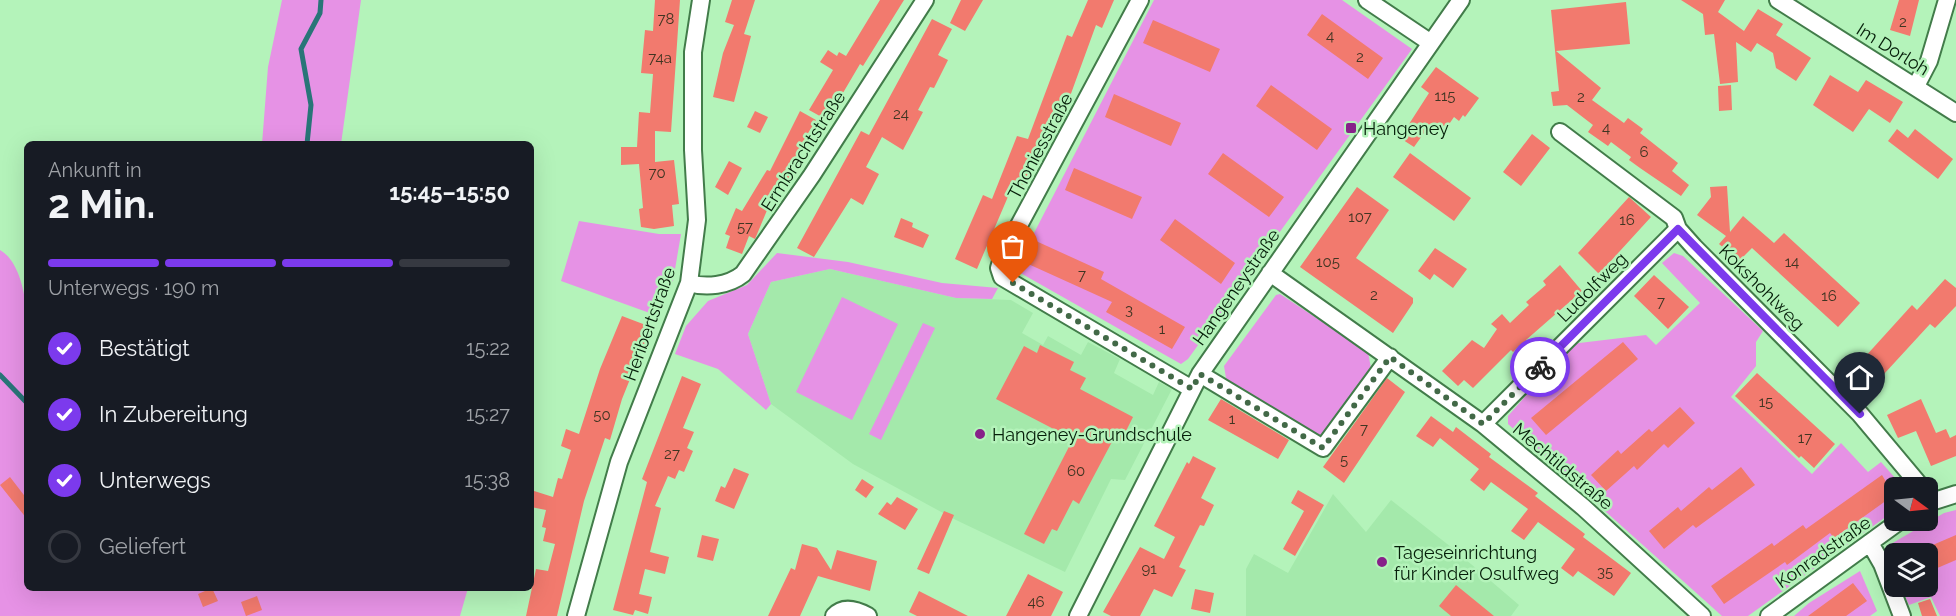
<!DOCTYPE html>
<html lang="de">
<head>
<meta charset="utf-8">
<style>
  :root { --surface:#171b24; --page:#20242c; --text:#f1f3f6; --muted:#9ea1a6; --line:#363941; --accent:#7c3aed }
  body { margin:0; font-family:Raleway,sans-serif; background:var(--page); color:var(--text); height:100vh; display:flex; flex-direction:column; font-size:22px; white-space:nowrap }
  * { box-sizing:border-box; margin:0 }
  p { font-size:20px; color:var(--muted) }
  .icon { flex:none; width:33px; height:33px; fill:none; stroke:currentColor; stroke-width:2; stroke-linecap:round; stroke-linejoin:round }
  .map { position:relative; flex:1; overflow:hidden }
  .sheet { position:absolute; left:24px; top:141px; width:510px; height:450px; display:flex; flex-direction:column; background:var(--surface); border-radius:9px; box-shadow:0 6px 24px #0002 }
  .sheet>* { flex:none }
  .needle { width:39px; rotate:105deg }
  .buttons { position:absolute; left:1884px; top:477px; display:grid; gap:12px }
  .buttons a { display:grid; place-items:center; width:54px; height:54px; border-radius:9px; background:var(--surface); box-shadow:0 6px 24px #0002; font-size:30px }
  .pin { position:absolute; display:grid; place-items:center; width:51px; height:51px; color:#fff; margin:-62px -26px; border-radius:50% 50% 50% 0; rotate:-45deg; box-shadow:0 0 6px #0007 }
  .pin .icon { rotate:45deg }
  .courier { position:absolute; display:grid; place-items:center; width:60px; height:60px; margin:-30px; border:4px solid #7c3aed; border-radius:50%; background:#fff; color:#222; box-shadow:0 2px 8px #0007 }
  .overview em { font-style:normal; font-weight:700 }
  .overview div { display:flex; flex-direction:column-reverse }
  .overview { display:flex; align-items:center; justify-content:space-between; height:102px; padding:0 24px }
  h1 { font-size:39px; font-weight:700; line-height:45px }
  .bar { display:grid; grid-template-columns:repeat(4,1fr); gap:9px 6px; align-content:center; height:72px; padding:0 24px }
  .bar i { height:8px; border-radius:4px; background:var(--line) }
  .bar .selected { background:var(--accent) }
  .bar p { grid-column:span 4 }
  ol { padding:0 24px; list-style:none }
  li { display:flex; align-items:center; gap:18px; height:66px }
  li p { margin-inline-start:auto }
  li .icon { padding:6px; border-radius:50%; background:var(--accent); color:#fff; stroke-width:4 }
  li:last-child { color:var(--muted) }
  li i { width:33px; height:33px; border:3px solid var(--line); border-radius:50% }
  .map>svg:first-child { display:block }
  .built { fill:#a4e9ab }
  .green { fill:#e692e5 }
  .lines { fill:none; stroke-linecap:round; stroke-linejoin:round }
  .stream { stroke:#297578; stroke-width:5 }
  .building { fill:#f27a6e }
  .minor-casing { stroke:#427c4a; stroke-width:20 }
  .minor { stroke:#fff; stroke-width:16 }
  .done { stroke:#426947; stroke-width:6; stroke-dasharray:0 10.8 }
  .route { stroke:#7c3aed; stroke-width:8 }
  .poi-dot { fill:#872189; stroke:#b4f3ba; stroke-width:2 }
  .labels { text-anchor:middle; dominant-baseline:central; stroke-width:5; stroke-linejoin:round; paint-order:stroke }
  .number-label { font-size:15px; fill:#403522 }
  .street-label { font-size:18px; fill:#051e09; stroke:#b4f3ba }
  .poi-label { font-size:18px; fill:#051e09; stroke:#b4f3ba; text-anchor:start }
</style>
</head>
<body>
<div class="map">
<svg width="1956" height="616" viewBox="0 0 1956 616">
  <rect width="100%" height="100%" fill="#b4f3ba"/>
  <path class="built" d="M830 269 956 298 1011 300 1033 313 1022 333 1043 345 1048 336 1081 355 1088 342 1120 359 1114 373 1153 395 1159 382 1172 389 1125 480 1111 479 1065 572 956 520 853 464 771 404 748 334 771 282Z
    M1333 494 1366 532 1391 500 1451 547 1519 605 1511 616H1246V569L1254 554 1288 573Z"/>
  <path class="green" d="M282 0H361L341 144H262L268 67Z
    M1154 0H1342L1412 49 1188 359 1181 364 1015 270Z
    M579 221 659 234H681L673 281 658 316 561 281Z
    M0 250C19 261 24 291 27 311V588H468L460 616H0Z
    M777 253 848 262 942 283 998 288 992 299 956 298 830 269 771 282 748 334 771 404 766 410 718 369 675 354 686 326 708 301 747 285Z
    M1674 253 1683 256 1763 331 1756 342V366L1731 397 1812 474 1841 443 1868 472 1881 462 1903 487 1894 488V511L1748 616H1722L1508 424V416L1571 344 1646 335 1656 345 1700 303 1662 263Z
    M1280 294 1368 352 1372 374 1325 437H1314L1227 384 1224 366 1276 295Z
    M842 297 898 324 852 420 796 392Z
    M923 323 935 328 881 440 869 434Z
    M1956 510V616H1940L1931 597 1909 605 1901 587 1928 586V554H1894V571L1887 554 1891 544 1944 513Z
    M1860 571 1877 611 1870 616H1794L1809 603Z"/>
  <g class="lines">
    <path class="stream" d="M307 144 311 105 301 49 320 13 321 0
      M0 375 27 403"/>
  </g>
  <path class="building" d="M655 0H680L671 132 655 131V162L674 160 679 204 672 205 674 226 654 229 641 227 639 209 643 208 639 164 621 165V147H637L639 112 650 113 653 74 641 73 645 30 653 31Z
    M732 0H755L744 34 751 36 734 102 713 97 723 53 734 25 725 22Z
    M880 0H904L863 66 860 64 827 120 809 110 833 70 820 62 828 50 837 56 839 52 846 56Z
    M961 0H983L965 31 950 23Z
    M1088 0H1114L1102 28 1096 25 1065 110 1055 106 1022 188 1013 185 977 269 955 259 983 195 992 199 1017 136 1028 139 1067 35 1072 37Z
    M1681 0H1725L1718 12 1744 31 1758 9 1783 24 1776 35 1811 58 1796 81 1776 68 1773 53 1757 43 1751 52 1736 42 1738 82 1720 84 1714 34 1705 35 1703 14Z
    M1899 0H1919L1910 36 1890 30Z
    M1626 2 1630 44 1556 51 1601 88 1592 100 1624 123 1628 118 1643 129 1640 133 1678 163 1672 171 1689 185 1681 196 1640 168 1629 160 1631 157 1611 142 1608 146 1588 132 1593 125 1567 105 1553 106 1551 92 1559 91 1551 10Z
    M1322 14 1383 58 1368 79 1307 35Z
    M932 19 952 29 938 55 948 60 934 88 930 87 918 110 923 112 903 150 882 137 866 167 879 174 863 205 851 198 814 257 797 248 861 131 869 135Z
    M1153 20 1220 49 1210 72 1143 43Z
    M1436 67 1479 98 1465 117 1463 115 1459 121 1454 117 1445 130 1437 124 1429 136 1424 133 1414 147 1400 138 1429 93 1421 87Z
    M1830 75 1858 92 1866 80 1903 102 1890 123 1869 109 1853 132 1813 105Z
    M1271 85 1332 129 1317 150 1256 106Z
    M1731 85 1732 110 1719 111 1718 86Z
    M1114 94 1181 123 1171 146 1105 117Z
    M755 111 768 117 760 133 747 127Z
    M800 111 816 120 804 140 808 142 787 181 781 177 755 239 749 236 742 254 726 248 730 236 725 234 736 208 742 211 762 178 767 170 770 171Z
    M1897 129 1908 138 1915 129 1953 159 1938 179 1888 141Z
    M1532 134 1550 148 1521 186 1503 172Z
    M1223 153 1284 197 1269 217 1208 174Z
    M1410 153 1471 198 1454 221 1393 177Z
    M729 161 742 168 728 195 715 187Z
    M1074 168 1142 197 1132 219 1065 190Z
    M1727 186 1730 232 1743 216 1774 243 1784 233 1860 303 1838 327 1752 248 1739 261 1719 244 1726 236 1697 215 1711 197 1710 187Z
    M1357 187 1389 210 1356 258 1413 298V303L1393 333 1300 267Z
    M1629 197 1651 217 1599 274 1578 253Z
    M901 218 913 223 912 227 929 235 923 248 894 237Z
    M1175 219 1235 263 1221 284 1160 240Z
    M1036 241 1104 272 1101 279 1185 327 1172 349 1106 312 1112 302 1026 263Z
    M1435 248 1467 269 1453 288 1434 274 1430 280 1418 271Z
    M1560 265 1582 291 1526 340 1529 344 1525 348 1520 345 1513 352 1511 350 1473 388 1464 380 1458 386 1442 371 1472 340 1484 348 1497 329 1491 324 1502 314 1510 323 1529 305 1526 302 1546 285 1543 281Z
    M1654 275 1689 307 1668 329 1634 296Z
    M1945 279 1956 288V306L1935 328 1930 324 1873 386 1854 369 1912 305 1917 310Z
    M622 316 651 327 622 399 610 440 605 438 584 501 557 616H526L536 569 548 571 555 544 543 541 546 528 542 527 546 510 531 507V490L553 497 558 478 562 479 571 450 561 446 566 429 579 434 600 369Z
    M1623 342 1638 359 1546 435 1531 418Z
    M1040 345 1074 362 1070 370 1086 378 1080 389 1133 417 1121 441 1114 438 1079 504 1073 500 1057 531 1052 529 1044 544 1024 534 1073 439 996 399 1024 346 1037 353Z
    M1757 373 1835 444 1814 468 1801 456 1799 458 1735 396Z
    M682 376 701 384 683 428 694 432 687 448 693 451 684 472 679 470 675 479 668 476 655 506 661 508 650 552 669 557 665 574 645 569 639 594 652 597 648 614 635 610 633 615 613 610 647 482 642 479Z
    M1387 378 1405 392 1344 483 1323 467Z
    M1221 399 1289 440 1278 459 1208 420Z
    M1921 399 1936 433 1946 429 1950 438 1956 435V456L1931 466 1916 431 1898 438 1887 415Z
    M1680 407 1695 423 1668 448 1664 444 1637 470 1634 466 1606 491 1591 475 1618 450 1621 454 1649 429 1652 432Z
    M1431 416 1453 432 1456 427 1491 454 1489 457 1538 493 1535 496 1585 534 1583 537 1631 573 1614 596 1578 571 1573 577 1561 568 1575 549 1538 522 1524 540 1511 531 1528 509 1491 482 1484 491 1470 480 1479 469 1440 438 1433 447 1416 436Z
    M1193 456 1216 468 1201 498 1214 505 1204 526 1200 525 1179 567 1186 570 1172 597 1154 589 1140 616H1111L1103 612 1140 547 1164 559 1175 537 1154 526 1187 462 1189 464Z
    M1741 467 1755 485 1696 528 1693 525 1664 549 1649 531 1678 507 1681 511 1709 487 1712 490Z
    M734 468 749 474 734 509 715 501 721 486 725 488Z
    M1882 475 1894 495 1834 538 1830 533 1787 565 1785 562 1724 604 1711 586 1772 543 1774 546 1803 525 1806 529Z
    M10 477 27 499V519L0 485Z
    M862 479 874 487 866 498 855 490Z
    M1298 490 1324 505 1295 556 1283 549 1304 511 1291 503Z
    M897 497 918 509 905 530 878 514 887 502 891 505Z
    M944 511 954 515 929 574 917 569Z
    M702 535 719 539 713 561 697 557Z
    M1956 535V560L1928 572V547Z
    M802 544 817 548 831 570 837 550 877 561 870 591 818 576 800 616H768L791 568 795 570Z
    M1028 574 1063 592 1051 616H1006Z
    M1853 583 1867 601 1846 616H1808Z
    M1456 585 1494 616H1451L1439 606Z
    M212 588 218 601 203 607 198 594Z
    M1195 589 1214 593 1210 613 1191 609Z
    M919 591 968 616H917L909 612Z
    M257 596 262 610 246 616 241 602Z
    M1930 599 1937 616H1922L1918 603Z"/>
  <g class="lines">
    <g class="minor-casing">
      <path id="minor" d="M1140 0 1003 255 999 268 1002 277 1192 389
        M1367 0 1431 43
        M1778 0 1956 113
        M1916 86 1929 61 1947 0
        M1560 132 1674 218 1678 229 1694 247 1860 414 1922 488
        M1270 273 1483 424 1583 507 1702 616
        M689 283C706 288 728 286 743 274L812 175 925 0
        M1200 374 1323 448 1390 357
        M1483 424 1678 229
        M1928 503 1956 494
        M1870 543 1882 564 1902 616
        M576 616 619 462 689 283 697 220 693 150V52L701 0
        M834 616C844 605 857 610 868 616
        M1078 616 1200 374 1461 0
        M1769 616 1901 520"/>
    </g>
    <use href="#minor" class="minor"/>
  </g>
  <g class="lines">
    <path class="done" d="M1013 283 1192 389 1200 374 1323 448 1390 357 1483 424 1540 367"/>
    <path class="route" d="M1540 367 1678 229 1860 414"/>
  </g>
  <g class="poi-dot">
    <rect x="1345" y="122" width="12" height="12" rx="3"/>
    <circle cx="980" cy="434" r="6"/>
    <circle cx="1382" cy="562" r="6"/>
  </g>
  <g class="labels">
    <g class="number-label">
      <text x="666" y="19">78</text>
      <text x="1903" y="22">2</text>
      <text x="1330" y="36">4</text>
      <text x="1360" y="57">2</text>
      <text x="660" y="58">74a</text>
      <text x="1445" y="96">115</text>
      <text x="1581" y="97">2</text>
      <text x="901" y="114">24</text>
      <text x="1606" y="128">4</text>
      <text x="1644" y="152">6</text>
      <text x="657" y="173">70</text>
      <text x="1360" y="217">107</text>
      <text x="1627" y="220">16</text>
      <text x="745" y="227">57</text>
      <text x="1328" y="262">105</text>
      <text x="1792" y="262">14</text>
      <text x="1082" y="275">7</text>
      <text x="1374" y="295">2</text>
      <text x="1829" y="296">16</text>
      <text x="1661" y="302">7</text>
      <text x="1129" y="310">3</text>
      <text x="1162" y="329">1</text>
      <text x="1766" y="402">15</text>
      <text x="602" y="415">50</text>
      <text x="1232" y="419">1</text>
      <text x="1364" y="429">7</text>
      <text x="1805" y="438">17</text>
      <text x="672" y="454">27</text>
      <text x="1344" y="460">5</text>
      <text x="1076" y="471">60</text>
      <text x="1149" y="569">91</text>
      <text x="1605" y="572">35</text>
      <text x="1036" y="602">46</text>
    </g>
    <g class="street-label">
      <text transform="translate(1893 49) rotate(32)">Im Dorloh</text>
      <text transform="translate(1040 146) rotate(-62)">Thoniesstraße</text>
      <text transform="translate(803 151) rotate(-57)">Ermbrachtstraße</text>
      <text transform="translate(1236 287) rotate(-55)">Hangeneystraße</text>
      <text transform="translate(1592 287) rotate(-45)">Ludolfweg</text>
      <text transform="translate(1762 287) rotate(45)">Kokshohlweg</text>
      <text transform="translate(649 324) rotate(-70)">Heribertstraße</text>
      <text transform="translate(1563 466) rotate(40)">Mechtildstraße</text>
      <text transform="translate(1823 552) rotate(-35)">Konradstraße</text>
    </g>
    <g class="poi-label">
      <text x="1363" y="128">Hangeney</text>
      <text x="992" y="434">Hangeney-Grundschule</text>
      <text x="1394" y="552">Tageseinrichtung<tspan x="1394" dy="21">für Kinder Osulfweg</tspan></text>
    </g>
  </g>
</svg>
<div class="buttons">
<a><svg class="needle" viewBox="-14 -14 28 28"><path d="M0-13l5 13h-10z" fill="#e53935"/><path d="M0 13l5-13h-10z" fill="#9ea1a6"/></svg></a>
<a><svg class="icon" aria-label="layers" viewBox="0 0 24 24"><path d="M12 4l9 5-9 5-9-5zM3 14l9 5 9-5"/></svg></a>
</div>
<div class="pin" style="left:1013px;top:283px;background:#ea580c"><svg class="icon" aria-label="bag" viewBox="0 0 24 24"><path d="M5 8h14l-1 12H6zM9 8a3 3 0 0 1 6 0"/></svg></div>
<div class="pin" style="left:1860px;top:414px;background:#1f2937"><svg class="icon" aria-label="home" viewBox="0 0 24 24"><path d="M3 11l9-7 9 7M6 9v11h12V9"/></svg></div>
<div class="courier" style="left:1540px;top:367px"><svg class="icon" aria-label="bike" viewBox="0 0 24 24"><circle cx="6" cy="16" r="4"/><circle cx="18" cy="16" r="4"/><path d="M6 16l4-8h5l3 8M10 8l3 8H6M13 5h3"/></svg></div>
<section class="sheet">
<div class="overview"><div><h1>2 Min.</h1><p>Ankunft in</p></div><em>15:45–15:50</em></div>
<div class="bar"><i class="selected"></i><i class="selected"></i><i class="selected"></i><i></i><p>Unterwegs · 190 m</p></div>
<ol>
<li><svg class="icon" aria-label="check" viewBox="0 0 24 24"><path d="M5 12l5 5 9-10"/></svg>Bestätigt<p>15:22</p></li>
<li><svg class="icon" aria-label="check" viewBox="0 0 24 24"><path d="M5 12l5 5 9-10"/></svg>In Zubereitung<p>15:27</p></li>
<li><svg class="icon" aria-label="check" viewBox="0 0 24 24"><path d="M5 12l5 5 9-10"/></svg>Unterwegs<p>15:38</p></li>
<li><i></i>Geliefert</li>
</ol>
</section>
</div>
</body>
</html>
